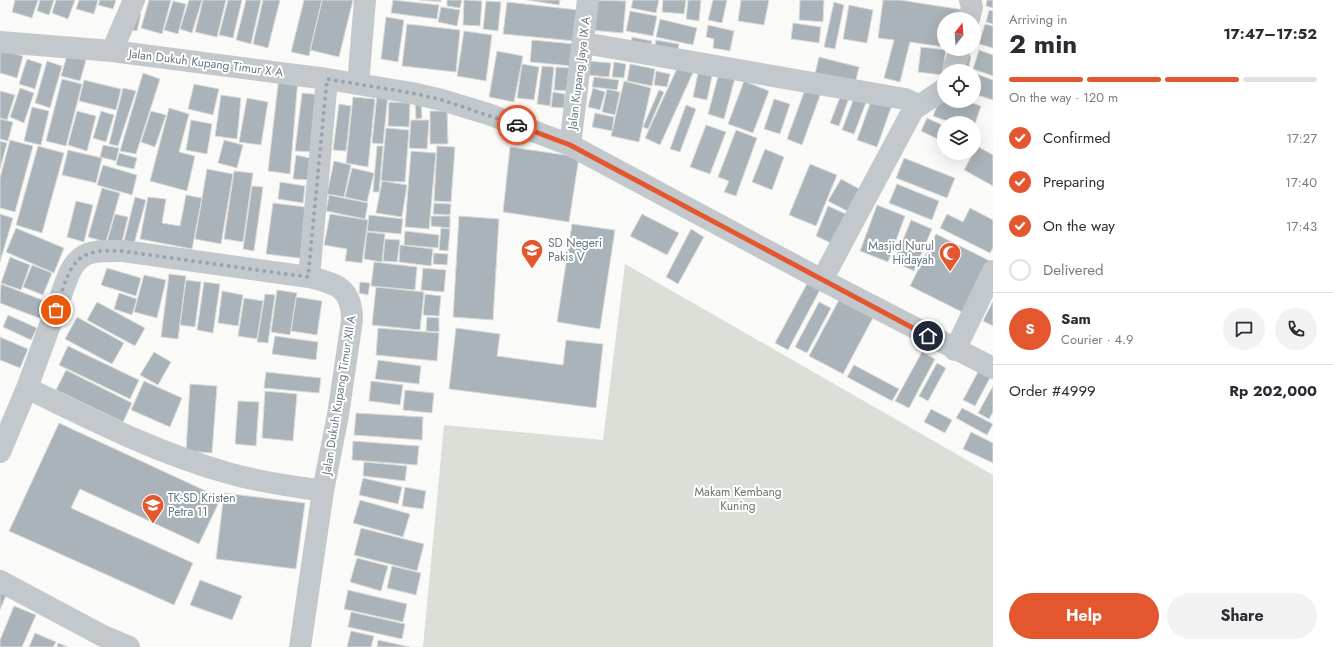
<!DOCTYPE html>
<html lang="en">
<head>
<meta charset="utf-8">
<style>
  :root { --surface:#fff; --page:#f2f2f3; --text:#2b2b33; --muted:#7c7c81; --line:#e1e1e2; --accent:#e4572e }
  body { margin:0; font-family:Jost,sans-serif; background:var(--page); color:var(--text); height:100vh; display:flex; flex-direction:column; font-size:15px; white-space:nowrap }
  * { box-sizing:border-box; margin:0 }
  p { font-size:13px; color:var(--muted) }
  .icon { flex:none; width:22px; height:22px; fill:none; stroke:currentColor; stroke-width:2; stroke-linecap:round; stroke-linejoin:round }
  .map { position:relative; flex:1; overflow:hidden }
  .side { display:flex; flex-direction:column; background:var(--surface); width:340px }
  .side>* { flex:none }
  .needle { width:26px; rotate:17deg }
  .tools { position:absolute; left:937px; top:12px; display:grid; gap:8px }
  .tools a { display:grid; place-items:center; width:44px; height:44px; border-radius:50%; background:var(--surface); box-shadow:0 4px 16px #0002; font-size:20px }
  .pin { position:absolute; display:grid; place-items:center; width:34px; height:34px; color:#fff; margin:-17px; border:2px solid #fff; border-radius:50%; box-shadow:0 1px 4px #0007 }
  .courier { position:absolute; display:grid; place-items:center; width:40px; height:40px; margin:-20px; border:3px solid #e4572e; border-radius:50%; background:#fff; color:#222; box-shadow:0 1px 5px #0007 }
  .summary em { font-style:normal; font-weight:700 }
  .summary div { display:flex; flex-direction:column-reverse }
  .summary { display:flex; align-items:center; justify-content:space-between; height:68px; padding:0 16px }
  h1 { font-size:26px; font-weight:700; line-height:30px }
  .bar { display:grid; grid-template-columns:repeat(4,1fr); gap:6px 4px; align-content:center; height:48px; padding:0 16px }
  .bar i { height:5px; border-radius:3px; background:var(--line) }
  .bar .on { background:var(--accent) }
  .bar p { grid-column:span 4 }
  .line { display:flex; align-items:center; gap:10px; padding:0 16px; border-top:1px solid var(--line) }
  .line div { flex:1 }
  .round { display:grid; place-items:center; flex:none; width:42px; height:42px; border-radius:21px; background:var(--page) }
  ol { padding:0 16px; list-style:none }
  li { display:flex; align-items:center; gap:12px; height:44px }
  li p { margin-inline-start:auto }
  li .icon { padding:4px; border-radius:50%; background:var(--accent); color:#fff; stroke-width:4 }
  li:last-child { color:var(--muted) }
  li i { width:22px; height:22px; border:2px solid var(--line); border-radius:50% }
  .action { display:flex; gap:8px; margin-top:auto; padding:8px 16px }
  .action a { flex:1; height:46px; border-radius:24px; background:var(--accent); color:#fff; font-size:16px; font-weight:700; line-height:46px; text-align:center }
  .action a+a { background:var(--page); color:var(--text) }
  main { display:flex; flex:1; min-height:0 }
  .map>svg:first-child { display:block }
  .green { fill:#dadfd7 }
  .building { fill:#aab3b9; stroke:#dcdcda }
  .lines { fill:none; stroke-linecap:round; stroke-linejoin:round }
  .minor { stroke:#c3c8cc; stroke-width:22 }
  .done { stroke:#99a4ac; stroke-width:4; stroke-dasharray:0 7.2 }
  .route { stroke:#e4572e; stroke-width:5 }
  .labels { text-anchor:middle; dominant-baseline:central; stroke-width:4; stroke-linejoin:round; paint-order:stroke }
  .street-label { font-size:12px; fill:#657683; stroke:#fff }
  .poi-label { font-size:12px; fill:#657683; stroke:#fff; text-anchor:start }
  .park-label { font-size:12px; fill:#687a64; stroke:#fff }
</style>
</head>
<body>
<main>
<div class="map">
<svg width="993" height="647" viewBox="0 0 993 647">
  <rect width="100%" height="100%" fill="#fafaf8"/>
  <path class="green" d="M625 264 993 475V647H423L444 425 603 440Z"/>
  <path class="building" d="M15 0H38L32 18 12 12Z
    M40 0H54L49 15 37 11Z
    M56 0H75L68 19 52 13Z
    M79 0H98L94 14 76 9Z
    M100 0H116L113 9 98 5Z
    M149 0H171L162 34 141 28Z
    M189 0H202L192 33 180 29Z
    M203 0H226L217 37 195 32Z
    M228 0H242L233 38 219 35Z
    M246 0H261L251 44 236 40Z
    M263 0H280L268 48 253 44Z
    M304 0H322L309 56 291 52Z
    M322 0H353L339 57 310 50Z
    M393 0 439 5 437 19 391 13Z
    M419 0H441V2Z
    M447 0H462L460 8 447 6Z
    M464 0 482 1 480 26 463 25Z
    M527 0H560L559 5Z
    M593 0 626 1 623 33 590 30Z
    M633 0H659L656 13 631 8Z
    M663 0H686L684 14 662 12Z
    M688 0H701L699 21 686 19Z
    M713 0H727L722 23 708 20Z
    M741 0H769L764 25 738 21Z
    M800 0H824L823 22 799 20Z
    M883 0H900L964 10 962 19H944V47L910 42 900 82 884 78 894 40 878 38Z
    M987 0H993V8L986 6Z
    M173 1 186 4 178 34 164 30Z
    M486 1 501 2 498 31 483 29Z
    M507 2 578 10 574 41 503 34Z
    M834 2 844 5 835 49 824 47Z
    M849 5 873 10 867 43 843 39Z
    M441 7 460 10 457 26 438 22Z
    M989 10 993 11V24L986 22Z
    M630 11 657 16 653 36 626 31Z
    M130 12 141 14 137 31 123 28Z
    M386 17 404 20 398 62 381 59Z
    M660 19 697 28 693 45 656 37Z
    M793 23 821 27 819 43 791 39Z
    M407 24 460 30 456 72 402 66Z
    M985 24 993 26V48L979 44Z
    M708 25 734 31 730 51 713 48 714 39 706 37Z
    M464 31 492 35 486 81 457 76Z
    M632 37 652 41 649 53 630 49Z
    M532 40 574 44 572 66 530 62Z
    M656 40 679 44 676 58 653 54Z
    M921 47 946 50 942 75 918 72Z
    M0 50 23 56 17 78 0 73Z
    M979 50 993 55V76L973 69Z
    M497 51 523 56 514 102 489 97Z
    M68 52 87 57 80 81 61 76Z
    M960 53 971 56 968 71H956Z
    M819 57 859 67 855 84 815 74Z
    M27 59 42 64 35 89 19 84Z
    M47 61 62 66 50 108 35 103Z
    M588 61 611 63 609 77 586 75Z
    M614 62 626 64 624 78 612 77Z
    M680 62 696 66 660 145 645 138Z
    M522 64 539 67 534 100 517 98Z
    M630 64 655 69 652 86 627 81Z
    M542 66 554 67 550 106 537 104Z
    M556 67 570 68 569 91 554 90Z
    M656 71 670 74 667 87 654 85Z
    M143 73 160 79 136 154 120 151Z
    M698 73 712 76 707 100 693 97Z
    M719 73 735 78 724 119 708 114Z
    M974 73 993 80V100L974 94Z
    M279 76 298 79 290 174 268 171Z
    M594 77 619 80 617 90 592 87Z
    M62 79 82 84 66 146 46 141Z
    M84 80 121 89 116 110 79 101Z
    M624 81 651 88 639 142 611 136Z
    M744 81 769 91 753 133 728 124Z
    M194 84 219 89 213 115 188 109Z
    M807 84 822 90 802 145 787 139Z
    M20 88 34 93 24 123 10 117Z
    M123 88 136 91 118 146 109 144Z
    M593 88 605 92 600 110 588 107Z
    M607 89 620 92 615 115 602 112Z
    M659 90 664 92 648 129 643 127Z
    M0 91 15 95 7 120 0 118Z
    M553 92 565 94 564 108 551 107Z
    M842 92 850 95 839 126 830 123Z
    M302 93 323 95 316 152 295 151Z
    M942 93 944 101H966L981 106 974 127V123H953L933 116Z
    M377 94 388 95 383 144 372 143Z
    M221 95 241 98 237 139 215 136Z
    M855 95 867 100 854 134 842 130Z
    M353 97 375 99 368 167 346 163Z
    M247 98 268 102 261 145 239 142Z
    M872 98 892 105 877 147 857 140Z
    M774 99 790 104 780 134 764 129Z
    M389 102 410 103 409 127 388 126Z
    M415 102H421L422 118 416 119Z
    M339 104 351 106 346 151 333 150Z
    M686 105 696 109 680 152 670 149Z
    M32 107 49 111 41 145 24 141Z
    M169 108 189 114 179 152 195 156 187 191 150 181Z
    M77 111 96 116 87 151 68 145Z
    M101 111 114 115 106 142 93 138Z
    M151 111 166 115 155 147 141 142Z
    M430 111H447L448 144H430Z
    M595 113 614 117 612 131 592 127Z
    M927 118 944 126V142L921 131Z
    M0 119 13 122 8 141 0 139Z
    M191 120 212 124 207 154 186 150Z
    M411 120H429L427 149 409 148Z
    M706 125 726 132 710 174 690 167Z
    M386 128 409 130 405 182 381 181Z
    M736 130 757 138 736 196 724 192 729 181 718 177Z
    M10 140 33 146 15 212 0 208V178Z
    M224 140 243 145 237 168 218 163Z
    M0 141 7 143 0 169Z
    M103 145 119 148 116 161 100 157Z
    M38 146 64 153 42 233 16 225Z
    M377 146H383L379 192H373Z
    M437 146 455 147 451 202 434 201Z
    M977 146 993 155V186L964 170Z
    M510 147 579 157 569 222 503 212Z
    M765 149 784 157 772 190 752 182Z
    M68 150 102 158 96 183 62 175Z
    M411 151 436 153 429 229 405 227Z
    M119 153 137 158 134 169 116 165Z
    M296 155 314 159 310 180 293 179Z
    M904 158 955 178 947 198 896 178Z
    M334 161 351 165 344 197 327 194Z
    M810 164 837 175 816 226 789 215Z
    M103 165 137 175 132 195 97 185Z
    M352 168 374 173 367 202 345 197Z
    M207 169 233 174 221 244 195 239Z
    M234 171 253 173 243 242 224 239Z
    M841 179 863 191 851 213 828 201Z
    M382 181 407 185 402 217 376 213Z
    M280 182 305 186 303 203 278 199Z
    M897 184 939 201 932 220 889 203Z
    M252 186 263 187 254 251 243 249Z
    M102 188 120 193 106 242 88 237Z
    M186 195 202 198 192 249 140 239 148 197 166 199 162 223 180 226Z
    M329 195 368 203 365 219 326 211Z
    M135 197 146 200 134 244 124 241Z
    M76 201 93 205 84 242 67 237Z
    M273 203 313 208 306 259 266 254Z
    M434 203 451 204 450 215 433 214Z
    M877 205 905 216 888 262 860 251Z
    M828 206 846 214 833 244 816 236Z
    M970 208 993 220V248L990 253 940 228 947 214 963 222Z
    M0 214 13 218 0 262Z
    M115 214 128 217 121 246 107 242Z
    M330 214 368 220 362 263 345 261 347 249 324 245Z
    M642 214 679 233 667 255 630 236Z
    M369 215 403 219 401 234 367 231Z
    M431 216H450V228L431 226Z
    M459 216 499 219 493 320 453 317Z
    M911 220 932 229 914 271 894 262Z
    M572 224 615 230 600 329 557 322Z
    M16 228 64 248 54 273 6 252Z
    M441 228 450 229 448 251 439 250Z
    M691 229 704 237 678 284 666 277Z
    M405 231 439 235 438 248 404 245Z
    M367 232 385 234 382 262 364 259Z
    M936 234 990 261 964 313 910 286Z
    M385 239 400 240 397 262 383 261Z
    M400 245 433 249 431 266 399 262Z
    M434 253 448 254 447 265 433 264Z
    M10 257 30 265 21 290 1 283Z
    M374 262 417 267 415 290 371 286Z
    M32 265 52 273 43 295 23 287Z
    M107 268 141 278 136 296 101 285Z
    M423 268 446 270 444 292 421 290Z
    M169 274 186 276 178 339 161 337Z
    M144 275 166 280 157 318 134 312Z
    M186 280 201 282 195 327 180 325Z
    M809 280 822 286 788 350 775 343Z
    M204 282 220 284 213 333 197 330Z
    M360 282 370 283 368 295 359 293Z
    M1 284 50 303 44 320 0 303Z
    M376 287 424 292 420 330 372 325Z
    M277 290 297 293 290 335 271 332Z
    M222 291 243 295 238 326 218 323Z
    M119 293 137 299 132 315 114 309Z
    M265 294 275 295 268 343 257 342Z
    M425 294 441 296 439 316 423 315Z
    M841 296 875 314 843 374 809 356Z
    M296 297 322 301 317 335 291 331Z
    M244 298 263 301 257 339 238 336Z
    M993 301V326L983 321Z
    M97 302 145 328 135 346 87 320Z
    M819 302 831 308 807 353 795 347Z
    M8 315 37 328 31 340 3 327Z
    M77 317 124 343 112 364 65 339Z
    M427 317 439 318V332L426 331Z
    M378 328 439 333 437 361 376 355Z
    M456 328 500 334 497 356 563 365 566 340 603 344 596 408 449 389Z
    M275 336 318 342 316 360 272 354Z
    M0 337 28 349 20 368 0 360Z
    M68 346 139 380 130 399 59 365Z
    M154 352 171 362 158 385 140 375Z
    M922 352 935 359 909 408 895 401Z
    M378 360 421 366 419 384 375 379Z
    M937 363 946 368 928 401 919 396Z
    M854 365 899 389 892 401 847 377Z
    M66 370 132 403 123 422 56 390Z
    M979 370 991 376 975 406 963 400Z
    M266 372 321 378 319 393 264 388Z
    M144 381 182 398 170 427 131 410Z
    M371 381 403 385 400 405 369 401Z
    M190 384 217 386 212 453 186 451Z
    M993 386V412L989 419 978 413Z
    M405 390 434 393 432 413 403 410Z
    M265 391 297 394 293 441 262 438Z
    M238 401 259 402 256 446 235 444Z
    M962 408 993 424 987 435 956 418Z
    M931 409 952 420 945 433 924 422Z
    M356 413 423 417 422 440 354 435Z
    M59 423 221 498 199 544 80 489 71 508 193 563 174 605 9 531Z
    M971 432 993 443V463L963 449Z
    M353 441 419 446 417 465 352 460Z
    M364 462 407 466 405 481 363 476Z
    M363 478 402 487 398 504 359 495Z
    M405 487 426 491 423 509 402 506Z
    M224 493 305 503 296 569 216 559Z
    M360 500 410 514 403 537 353 523Z
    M361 528 424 544 417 571 354 555Z
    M357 558 388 566 381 591 350 582Z
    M392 566 421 573 416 595 387 588Z
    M200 580 242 596 232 620 190 605Z
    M0 590 7 593 0 610Z
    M348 590 407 604 403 622 344 609Z
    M14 606 36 615 22 647H0V640Z
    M351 612 405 624 402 639 348 627Z
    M351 631 374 636 371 647H347Z
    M35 633 56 642 53 647H29Z
    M378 640 410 647H377Z
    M58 643 68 647H57Z"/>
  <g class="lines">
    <path class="minor" d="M969 19 972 7 970 0
      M0 42 112 51 327 79 412 93 442 100 488 114 570 145 822 280 993 368
      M584 43 905 99 912 102 914 105 913 110 822 280
      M112 51 134 0
      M953 71 960 49
      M358 84 365 0
      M913 110 944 89
      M570 145 588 0
      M309 277 327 79
      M955 350 993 271
      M27 388C92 420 157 453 228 473 258 482 291 486 323 491
      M0 452 27 388 68 276C80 248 96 251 123 251L309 277C336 284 352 287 352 320L338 415 323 491 300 647
      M0 581 103 636 129 647"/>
  </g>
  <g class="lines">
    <path class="done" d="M56 310C64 288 68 256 95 252 103 250 113 251 122 251L308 277 327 79 412 93 442 100 517 125"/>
    <path class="route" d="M517 125 570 145 928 336"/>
  </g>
  <defs>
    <g id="school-pin" transform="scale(1.15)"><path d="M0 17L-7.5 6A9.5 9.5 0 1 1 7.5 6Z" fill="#e4572e" stroke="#fff"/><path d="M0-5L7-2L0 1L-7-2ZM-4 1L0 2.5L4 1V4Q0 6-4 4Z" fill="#fff"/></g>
    <g id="mosque-pin" transform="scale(1.15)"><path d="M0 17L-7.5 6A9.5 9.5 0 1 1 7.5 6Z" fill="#e4572e" stroke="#fff"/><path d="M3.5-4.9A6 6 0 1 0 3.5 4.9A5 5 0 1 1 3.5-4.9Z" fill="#fff"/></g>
  </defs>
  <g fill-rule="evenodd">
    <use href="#school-pin" x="532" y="250"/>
    <use href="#mosque-pin" x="950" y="253"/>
    <use href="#school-pin" x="153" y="505"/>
  </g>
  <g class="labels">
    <g class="street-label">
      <text transform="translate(206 63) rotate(7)">Jalan Dukuh Kupang Timur X A</text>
      <text transform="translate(579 73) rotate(-83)">Jalan Kupang Jaya IX A</text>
      <text transform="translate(339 395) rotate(-81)">Jalan Dukuh Kupang Timur XII A</text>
    </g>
    <g class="poi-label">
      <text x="548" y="243">SD Negeri<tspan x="548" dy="14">Pakis V</tspan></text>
      <text x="934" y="246" text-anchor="end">Masjid Nurul<tspan x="934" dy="14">Hidayah</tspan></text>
      <text x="168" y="498">TK-SD Kristen<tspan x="168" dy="14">Petra 11</tspan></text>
    </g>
    <g class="park-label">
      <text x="738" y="492">Makam Kembang<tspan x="738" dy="14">Kuning</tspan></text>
    </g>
  </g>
</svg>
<div class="tools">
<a><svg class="needle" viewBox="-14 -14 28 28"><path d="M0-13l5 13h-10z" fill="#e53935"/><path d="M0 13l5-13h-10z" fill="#7c7c81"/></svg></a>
<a><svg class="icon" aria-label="locate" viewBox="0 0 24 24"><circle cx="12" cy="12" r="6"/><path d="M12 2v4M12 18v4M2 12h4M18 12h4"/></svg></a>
<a><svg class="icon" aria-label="layers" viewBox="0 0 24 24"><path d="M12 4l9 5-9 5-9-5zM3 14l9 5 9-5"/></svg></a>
</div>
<div class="pin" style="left:56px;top:310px;background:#ea580c"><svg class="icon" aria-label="bag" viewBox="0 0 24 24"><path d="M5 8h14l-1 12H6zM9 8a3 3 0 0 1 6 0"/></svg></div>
<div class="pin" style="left:928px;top:336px;background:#1f2937"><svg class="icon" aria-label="home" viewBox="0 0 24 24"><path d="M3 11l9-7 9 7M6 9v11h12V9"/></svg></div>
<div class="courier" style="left:517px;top:125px"><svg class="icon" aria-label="car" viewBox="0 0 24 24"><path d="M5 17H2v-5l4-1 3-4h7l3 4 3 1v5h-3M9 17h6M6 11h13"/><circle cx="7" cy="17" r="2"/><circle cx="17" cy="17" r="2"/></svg></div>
</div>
<section class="side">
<div class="summary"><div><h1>2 min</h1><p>Arriving in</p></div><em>17:47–17:52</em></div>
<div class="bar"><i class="on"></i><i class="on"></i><i class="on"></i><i></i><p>On the way · 120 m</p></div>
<ol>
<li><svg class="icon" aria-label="check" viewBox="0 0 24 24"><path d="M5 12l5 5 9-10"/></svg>Confirmed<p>17:27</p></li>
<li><svg class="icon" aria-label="check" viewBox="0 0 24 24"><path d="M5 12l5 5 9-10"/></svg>Preparing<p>17:40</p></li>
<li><svg class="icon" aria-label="check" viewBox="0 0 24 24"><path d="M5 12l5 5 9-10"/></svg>On the way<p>17:43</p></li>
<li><i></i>Delivered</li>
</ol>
<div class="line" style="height:72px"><b class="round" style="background:var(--accent);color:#fff">S</b><div><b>Sam</b><p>Courier · 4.9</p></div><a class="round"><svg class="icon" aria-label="chat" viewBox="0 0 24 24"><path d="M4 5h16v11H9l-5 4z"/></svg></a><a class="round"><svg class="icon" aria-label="phone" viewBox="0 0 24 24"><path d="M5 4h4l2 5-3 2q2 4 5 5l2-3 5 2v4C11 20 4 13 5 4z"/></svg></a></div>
<div class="line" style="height:52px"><div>Order #4999</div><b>Rp 202,000</b></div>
<div class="action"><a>Help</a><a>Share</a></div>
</section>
</main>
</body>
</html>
